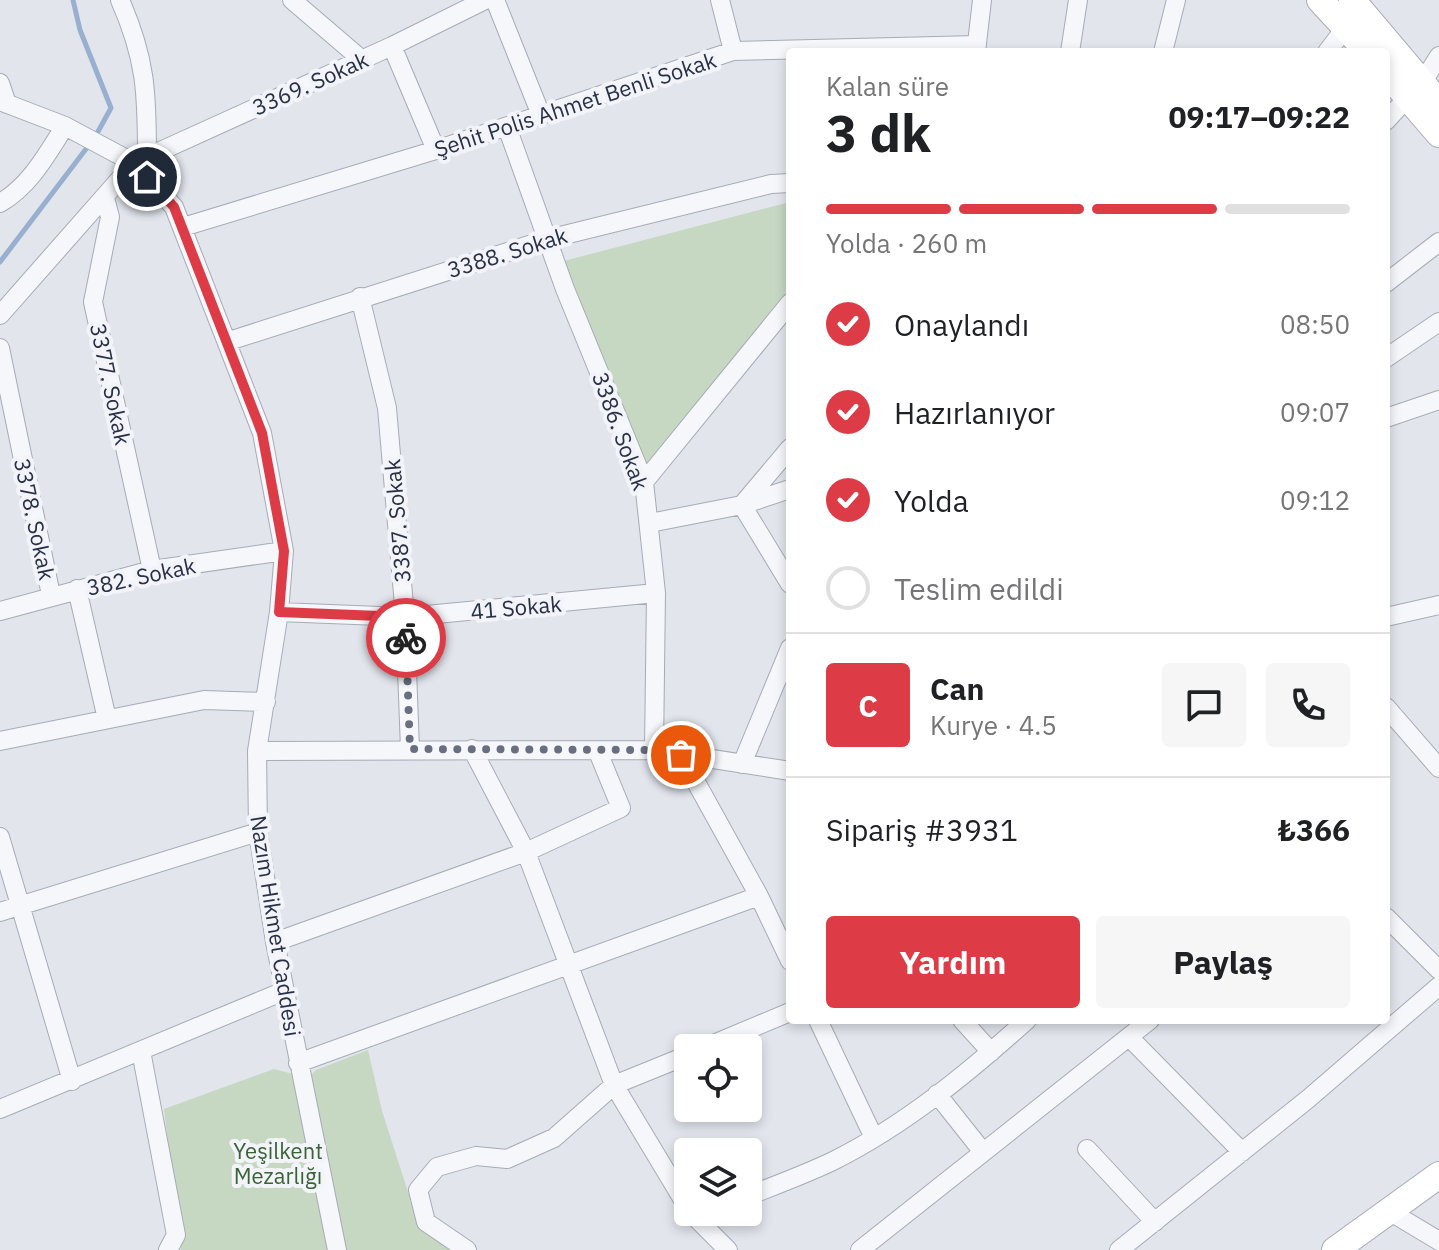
<!DOCTYPE html>
<html lang="tr">
<head>
<meta charset="utf-8">
<style>
  :root { --surface:#fff; --page:#f6f6f6; --text:#202124; --muted:#757577; --line:#e0e0e0; --accent:#dd3b45 }
  body { margin:0; font-family:"IBM Plex Sans",sans-serif; background:var(--page); color:var(--text); height:100vh; display:flex; flex-direction:column; font-size:30px; white-space:nowrap }
  * { box-sizing:border-box; margin:0 }
  p { font-size:26px; color:var(--muted) }
  .icon { flex:none; width:44px; height:44px; fill:none; stroke:currentColor; stroke-width:2; stroke-linecap:round; stroke-linejoin:round }
  .map { position:relative; flex:1; overflow:hidden }
  .panel { position:absolute; left:786px; top:48px; width:604px; height:976px; display:flex; flex-direction:column; background:var(--surface); border-radius:8px; box-shadow:0 4px 12px #0003 }
  .panel>* { flex:none }
  .controls { position:absolute; left:674px; top:1034px; display:grid; gap:16px }
  .controls a { display:grid; place-items:center; width:88px; height:88px; border-radius:8px; background:var(--surface); box-shadow:0 4px 12px #0003; font-size:40px }
  .pin { position:absolute; display:grid; place-items:center; width:68px; height:68px; color:#fff; margin:-34px; border:4px solid #fff; border-radius:50%; box-shadow:0 2px 8px #0007 }
  .courier { position:absolute; display:grid; place-items:center; width:80px; height:80px; margin:-40px; border:6px solid #dd3b45; border-radius:50%; background:#fff; color:#222; box-shadow:0 2px 10px #0007 }
  .head em { font-style:normal; font-weight:800 }
  .head div { display:flex; flex-direction:column-reverse }
  .head { display:flex; align-items:center; justify-content:space-between; height:136px; padding:0 40px }
  h1 { font-size:52px; font-weight:800; line-height:60px }
  .bar { display:grid; grid-template-columns:repeat(4,1fr); gap:12px 8px; align-content:center; height:96px; padding:0 40px }
  .bar i { height:10px; border-radius:6px; background:var(--line) }
  .bar .active { background:var(--accent) }
  .bar p { grid-column:span 4 }
  .line { display:flex; align-items:center; gap:20px; padding:0 40px; border-top:2px solid var(--line) }
  .line div { flex:1 }
  .round { display:grid; place-items:center; flex:none; width:84px; height:84px; border-radius:8px; background:var(--page) }
  ol { padding:0 40px; list-style:none }
  li { display:flex; align-items:center; gap:24px; height:88px }
  li p { margin-inline-start:auto }
  li .icon { padding:8px; border-radius:50%; background:var(--accent); color:#fff; stroke-width:4 }
  li:last-child { color:var(--muted) }
  li i { width:44px; height:44px; border:4px solid var(--line); border-radius:50% }
  .primary-button { display:flex; gap:16px; margin-top:auto; padding:16px 40px }
  .primary-button a { flex:1; height:92px; border-radius:8px; background:var(--accent); color:#fff; font-size:32px; font-weight:800; line-height:92px; text-align:center }
  .primary-button a+a { background:var(--page); color:var(--text) }
  .map>svg:first-child { display:block }
  .green { fill:#c6d7c2 }
  .lines { fill:none; stroke-linecap:round; stroke-linejoin:round }
  .stream { stroke:#99afcf; stroke-width:5 }
  .street-casing { stroke:#a6abb7; stroke-width:20 }
  .secondary-casing { stroke:#a6abb7; stroke-width:28 }
  .street { stroke:#f5f7fa; stroke-width:18 }
  .secondary { stroke:#fff; stroke-width:26 }
  .done { stroke:#696f80; stroke-width:8; stroke-dasharray:0 14.4 }
  .route { stroke:#dd3b45; stroke-width:10 }
  .labels { text-anchor:middle; dominant-baseline:central; stroke-width:8; stroke-linejoin:round; paint-order:stroke }
  .street-label { font-size:22px; fill:#283046; stroke:#f2f4f9 }
  .park-label { font-size:22px; fill:#396334; stroke:#f2f4f9 }
</style>
</head>
<body>
<div class="map">
<svg width="1439" height="1250" viewBox="0 0 1439 1250">
  <rect width="100%" height="100%" fill="#e2e5ec"/>
  <path class="green" d="M790 202V293L646 468 560 262Z
    M368 1050 382 1111 418 1223 454 1250H181L164 1109 274 1069 308 1078 316 1070Z"/>
  <g class="lines">
    <path class="stream" d="M73 0 80 30 111 108 95 137
      M0 262 89 145"/>
    <g class="street-casing">
      <path id="street" d="M120 0C146 59 147 93 147 156
        M292 0 361 59
        M495 0 541 115
        M720 0 733 51
        M392 46 436 150
        M976 52 982 0
        M1070 52 1078 0
        M1163 52 1176 0
        M1327 52 1346 27
        M0 83 7 104
        M1422 83 1439 56
        M0 101 65 126 134 163 174 207 262 433 284 551 279 612 257 751 258 832 275 942 337 1250
        M1386 121 1408 97
        M507 127 565 289 644 482 656 593 654 750
        M105 198 110 217 93 302 152 570
        M0 203C30 186 47 154 65 126
        M183 227 436 150 733 51 977 45
        M1386 283 1439 242
        M360 297 387 408 405 617 410 749
        M0 315 134 163 392 46 485 0
        M229 341 548 239 771 184 790 183
        M0 348 51 595
        M1386 358 1439 322
        M1386 418 1439 400
        M790 448 742 505 790 584
        M644 482 790 303
        M650 523 742 505 790 489
        M77 589 107 719
        M0 611 152 570 284 551
        M279 612 405 617 656 593
        M1386 617 1439 605
        M1386 707 1439 768
        M0 741 204 700 266 702
        M472 749 526 852 614 1085 688 1208
        M257 751 654 750 790 771
        M681 755 759 896 790 961
        M742 764 790 648
        M0 837 72 1081
        M0 912 258 832
        M1386 917 1439 970
        M275 942 526 852 621 808 598 752
        M818 1020 874 1138
        M962 1020 991 1052
        M1130 1038 1242 1152
        M704 1048 790 1012
        M141 1051 176 1235 168 1250
        M298 1063 759 896
        M937 1094 983 1152
        M0 1109 284 991
        M1087 1149 1155 1222
        M748 1196C776 1185 806 1174 833 1161 905 1125 968 1073 1027 1020
        M1389 1211 1439 1241
        M690 1212 728 1250
        M467 1250 426 1222 418 1190 437 1167 476 1156 507 1159 554 1138 614 1085 688 1055
        M860 1250 1150 1020
        M1119 1250 1308 1099 1439 986"/>
    </g>
    <g class="secondary-casing">
      <path id="secondary" d="M1320 0 1368 52
        M1352 0 1439 103
        M1386 72 1439 134
        M1335 1250 1439 1175"/>
    </g>
    <use href="#street" class="street"/>
    <use href="#secondary" class="secondary"/>
  </g>
  <g class="lines">
    <path class="done" d="M406 638 410 749 654 750 681 755"/>
    <path class="route" d="M147 177 174 207 262 433 284 551 279 612 405 617 406 638"/>
  </g>
  <g class="labels">
    <g class="street-label">
      <text transform="translate(310 83) rotate(-24)">3369. Sokak</text>
      <text transform="translate(575 104) rotate(-18)">Şehit Polis Ahmet Benli Sokak</text>
      <text transform="translate(507 252) rotate(-17)">3388. Sokak</text>
      <text transform="translate(111 384) rotate(78)">3377. Sokak</text>
      <text transform="translate(621 431) rotate(70)">3386. Sokak</text>
      <text transform="translate(35 519) rotate(78)">3378. Sokak</text>
      <text transform="translate(397 521) rotate(-95)">3387. Sokak</text>
      <text transform="translate(141 576) rotate(-12)">382. Sokak</text>
      <text transform="translate(516 607) rotate(-5)">41 Sokak</text>
      <text transform="translate(276 926) rotate(81)">Nazım Hikmet Caddesi</text>
    </g>
    <g class="park-label">
      <text x="278" y="1150">Yeşilkent<tspan x="278" dy="25">Mezarlığı</tspan></text>
    </g>
  </g>
</svg>
<div class="controls">
<a><svg class="icon" aria-label="locate" viewBox="0 0 24 24"><circle cx="12" cy="12" r="6"/><path d="M12 2v4M12 18v4M2 12h4M18 12h4"/></svg></a>
<a><svg class="icon" aria-label="layers" viewBox="0 0 24 24"><path d="M12 4l9 5-9 5-9-5zM3 14l9 5 9-5"/></svg></a>
</div>
<div class="pin" style="left:681px;top:755px;background:#ea580c"><svg class="icon" aria-label="bag" viewBox="0 0 24 24"><path d="M5 8h14l-1 12H6zM9 8a3 3 0 0 1 6 0"/></svg></div>
<div class="pin" style="left:147px;top:177px;background:#1f2937"><svg class="icon" aria-label="home" viewBox="0 0 24 24"><path d="M3 11l9-7 9 7M6 9v11h12V9"/></svg></div>
<div class="courier" style="left:406px;top:638px"><svg class="icon" aria-label="bike" viewBox="0 0 24 24"><circle cx="6" cy="16" r="4"/><circle cx="18" cy="16" r="4"/><path d="M6 16l4-8h5l3 8M10 8l3 8H6M13 5h3"/></svg></div>
<section class="panel">
<div class="head"><div><h1>3 dk</h1><p>Kalan süre</p></div><em>09:17–09:22</em></div>
<div class="bar"><i class="active"></i><i class="active"></i><i class="active"></i><i></i><p>Yolda · 260 m</p></div>
<ol>
<li><svg class="icon" aria-label="check" viewBox="0 0 24 24"><path d="M5 12l5 5 9-10"/></svg>Onaylandı<p>08:50</p></li>
<li><svg class="icon" aria-label="check" viewBox="0 0 24 24"><path d="M5 12l5 5 9-10"/></svg>Hazırlanıyor<p>09:07</p></li>
<li><svg class="icon" aria-label="check" viewBox="0 0 24 24"><path d="M5 12l5 5 9-10"/></svg>Yolda<p>09:12</p></li>
<li><i></i>Teslim edildi</li>
</ol>
<div class="line" style="height:144px"><b class="round" style="background:var(--accent);color:#fff">C</b><div><b>Can</b><p>Kurye · 4.5</p></div><a class="round"><svg class="icon" aria-label="chat" viewBox="0 0 24 24"><path d="M4 5h16v11H9l-5 4z"/></svg></a><a class="round"><svg class="icon" aria-label="phone" viewBox="0 0 24 24"><path d="M5 4h4l2 5-3 2q2 4 5 5l2-3 5 2v4C11 20 4 13 5 4z"/></svg></a></div>
<div class="line" style="height:104px"><div>Sipariş #3931</div><b>₺366</b></div>
<div class="primary-button"><a>Yardım</a><a>Paylaş</a></div>
</section>
</div>
</body>
</html>
